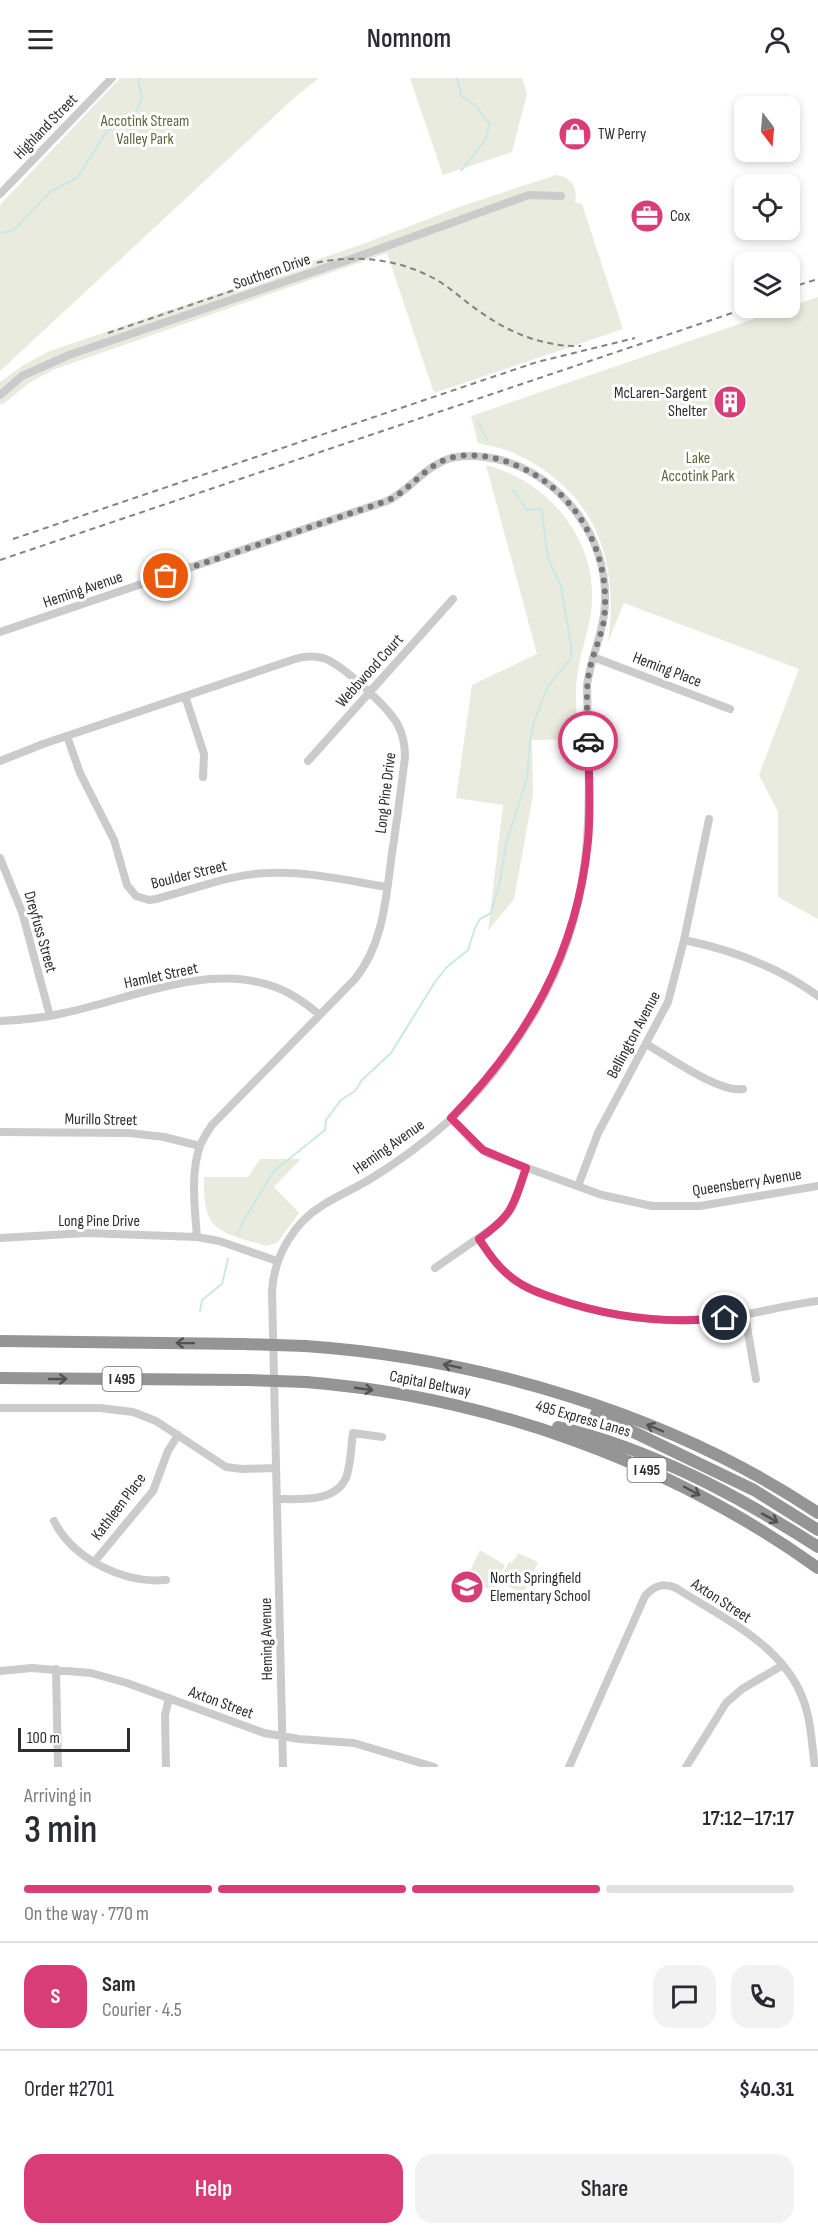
<!DOCTYPE html>
<html lang="en">
<head>
<meta charset="utf-8">
<style>
  :root { --surface:#fff; --page:#f2f2f3; --text:#2b2b33; --muted:#7c7c81; --line:#e1e1e2; --accent:#d93d77 }
  body { margin:0; font-family:"Sofia Sans Condensed",sans-serif; background:var(--page); color:var(--text); height:100vh; display:flex; flex-direction:column; font-size:22px; white-space:nowrap }
  * { box-sizing:border-box; margin:0 }
  p { font-size:20px; color:var(--muted) }
  .icon { flex:none; width:33px; height:33px; fill:none; stroke:currentColor; stroke-width:2; stroke-linecap:round; stroke-linejoin:round }
  .map { position:relative; height:1689px; overflow:hidden }
  .details { display:flex; flex-direction:column; background:var(--surface); flex:1 }
  .details>* { flex:none }
  .needle { width:39px; rotate:164deg }
  .controls { position:absolute; left:734px; top:18px; display:grid; gap:12px }
  .controls a { display:grid; place-items:center; width:66px; height:66px; border-radius:12px; background:var(--surface); box-shadow:0 3px 9px #0003; font-size:30px }
  .scale { position:absolute; left:18px; bottom:15px; width:112px; box-sizing:border-box; padding-left:6px; border:3px solid #2e2e2e; border-top:0; font-size:16px; line-height:21px; white-space:nowrap; color:#2e2e2e; -webkit-text-stroke:4px #fff; paint-order:stroke }
  .pin { position:absolute; display:grid; place-items:center; width:51px; height:51px; color:#fff; margin:-26px; border:3px solid #fff; border-radius:50%; box-shadow:0 2px 6px #0007 }
  .courier { position:absolute; display:grid; place-items:center; width:60px; height:60px; margin:-30px; border:4px solid #d93d77; border-radius:50%; background:#fff; color:#222; box-shadow:0 2px 8px #0007 }
  .overview em { font-style:normal; font-weight:600 }
  .overview div { display:flex; flex-direction:column-reverse }
  .overview { display:flex; align-items:center; justify-content:space-between; height:102px; padding:0 24px }
  h1 { font-size:39px; font-weight:600; line-height:45px }
  .bar { display:grid; grid-template-columns:repeat(4,1fr); gap:9px 6px; align-content:center; height:72px; padding:0 24px }
  .bar i { height:8px; border-radius:4px; background:var(--line) }
  .bar .selected { background:var(--accent) }
  .bar p { grid-column:span 4 }
  .line { display:flex; align-items:center; gap:15px; padding:0 24px; border-top:2px solid var(--line) }
  .line div { flex:1 }
  .round { display:grid; place-items:center; flex:none; width:63px; height:63px; border-radius:18px; background:var(--page) }
  .cta { display:flex; gap:12px; margin-top:auto; padding:12px 24px }
  .cta a { flex:1; height:69px; border-radius:18px; background:var(--accent); color:#fff; font-size:24px; font-weight:600; line-height:69px; text-align:center }
  .cta a+a { background:var(--page); color:var(--text) }
  header { display:flex; justify-content:space-between; align-items:center; height:78px; padding:0 24px; background:var(--surface); font-size:27px; font-weight:600 }
  .map>svg:first-child { display:block }
  .green { fill:#e8ebdd }
  .lines { fill:none; stroke-linecap:round; stroke-linejoin:round }
  .stream { stroke:#cbe7e9; stroke-width:2 }
  .minor { stroke:#cbcbcb; stroke-width:8 }
  .highway { stroke:#959595; stroke-width:12 }
  .rail { stroke:#838383; stroke-width:2; stroke-dasharray:6 4.5; stroke-linecap:butt }
  .highway-bridge { stroke:#959595; stroke-width:12 }
  .oneway { stroke:#525252 }
  .done { stroke:#777; stroke-width:6; stroke-dasharray:0 10.8 }
  .route { stroke:#d93d77; stroke-width:8 }
  .labels { text-anchor:middle; dominant-baseline:central; stroke-width:6; stroke-linejoin:round; paint-order:stroke }
  .shield { fill:#fff; stroke:#6d6d6d; stroke-width:1.5 }
  .shield-label { font-size:15px; font-weight:bold; fill:#2e2e2e }
  .park-label { font-size:16px; fill:#5e673f; stroke:#fff }
  .street-label { font-size:16px; fill:#2e2e2e; stroke:#fff }
  .poi-label { font-size:16px; fill:#2e2e2e; stroke:#fff; text-anchor:start }
</style>
</head>
<body>
<header><svg class="icon" aria-label="menu" viewBox="0 0 24 24"><path d="M4 6h16M4 12h16M4 18h16"/></svg>Nomnom<svg class="icon" aria-label="person" viewBox="0 0 24 24"><circle cx="12" cy="8" r="4"/><path d="M4 21q1-7 8-7t8 7"/></svg></header>
<div class="map">
<svg width="818" height="1689" viewBox="0 0 818 1689">
  <rect width="100%" height="100%" fill="#fff"/>
  <path class="green" d="M120 0H319L294 20 0 293V127Z
    M410 0H522L527 16 512 74 443 97Z
    M556 97C571 99 578 109 575 124L582 126 623 251 434 315 387 175 55 291 29 305 2 327 0 326V304L25 286 50 273 363 166 462 128Z
    M818 219V841L778 819V734L759 697 799 591 624 525 608 564C620 480 594 412 514 375 503 370 490 368 478 365L471 338Z
    M486 387C543 401 592 455 592 516 593 543 582 566 578 592 574 614 577 639 578 661L532 662 533 717 514 821 488 853 503 727 456 720 472 607 537 576Z
    M260 1081H301L274 1109 299 1135 277 1165 266 1168C218 1153 203 1155 204 1099H248Z
    M480 1472 505 1487 493 1513 466 1501Z
    M518 1475 538 1484 523 1516 499 1503 509 1484 512 1485Z"/>
  <g class="lines">
    <path class="stream" d="M457 0 462 19 475 27 490 47 485 62 461 93
      M0 155 14 152 50 114 77 100 107 53 123 45 136 34 142 20 138 3 140 0
      M477 342 487 362
      M237 1157 247 1137 274 1093 325 1052 326 1042 341 1022 355 1013 362 1002 391 975 435 904 447 889 468 872 475 850 480 841 491 835 500 803 506 766 527 700 530 662 534 644 547 610 571 580V567L561 508 548 480 542 435 540 431 527 432 513 412
      M200 1233 202 1222 222 1206 228 1181"/>
    <path class="minor" d="M0 116 112 0
      M0 317 22 298 69 277 354 180 529 117 561 118
      M0 554 387 423C411 412 424 388 451 380 468 376 484 378 501 382 562 399 607 459 605 522 605 552 591 578 587 607 589 725 599 823 537 930 514 970 485 1009 451 1041 425 1064 397 1085 367 1103 353 1111 337 1118 323 1127 293 1145 274 1179 272 1213L283 1689
      M593 579 730 631
      M185 618 204 676 203 699
      M67 658 80 695 114 762 127 807 136 818 149 822 156 821C192 812 231 796 268 795 308 793 349 803 387 809
      M0 683 43 666 295 581C304 578 314 578 323 580 342 586 388 629 398 647 403 657 405 668 405 679 401 711 397 743 392 775 386 819 384 865 355 901L212 1047C208 1053 203 1060 200 1068 190 1095 195 1131 197 1159
      M308 683 453 521
      M0 780 22 834 50 938
      M684 862C733 872 777 888 818 918
      M0 943C21 942 43 940 64 935 127 922 204 886 269 907 289 913 304 924 320 937
      M646 966C669 979 719 1015 743 1011
      M451 1040 475 1066 489 1076 602 1117 652 1128H700L818 1108
      M0 1054 129 1055 164 1059 200 1068
      M578 1108 598 1055 668 924 684 862 709 741
      M0 1160 86 1155 197 1159 219 1163 277 1183
      M479 1160C489 1176 499 1191 514 1202 527 1211 542 1216 556 1221 610 1239 666 1247 723 1240 755 1236 786 1227 818 1223
      M435 1190 500 1145 512 1130 526 1090
      M745 1237 756 1301
      M0 1330H100L133 1334 156 1343 226 1389 242 1391 276 1390
      M277 1421C300 1421 338 1425 347 1397 351 1384 351 1368 353 1355L382 1359
      M54 1443C73 1481 124 1506 166 1502
      M95 1483 153 1413 168 1373 178 1357
      M56 1591 58 1689
      M0 1593 32 1590 91 1595 127 1605 264 1655 299 1661 354 1665 434 1689
      M166 1689 165 1637 169 1620
      M569 1689 645 1518C654 1508 663 1504 676 1510 726 1542 792 1571 807 1634 812 1652 812 1671 815 1689
      M686 1689 726 1625 742 1611 783 1587"/>
    <path class="highway" d="M0 1263 243 1266
      M305 1268C480 1280 672 1337 818 1435
      M0 1300 245 1302
      M306 1304C490 1319 668 1383 818 1490
      M596 1336 754 1412 818 1452
      M558 1349C650 1370 739 1418 818 1469"/>
    <path class="rail" d="M789 210 818 201
      M108 255 311 186C353 176 397 180 435 201 451 210 464 223 479 233 509 255 544 269 581 268
      M13 461 537 284 635 260
      M0 482 747 230"/>
    <path class="highway-bridge" d="M243 1266 305 1268
      M245 1302 306 1304"/>
  </g>
  <defs><path id="oneway-shaft" d="M-6 0H5M1.5-3L5.5 0L1.5 3" fill="none" stroke-width="1.6" stroke-linecap="round" stroke-linejoin="round" transform="scale(1.5)"/></defs>
  <g class="oneway">
    <use href="#oneway-shaft" transform="translate(185 1265) rotate(-179)"/>
    <use href="#oneway-shaft" transform="translate(452 1288) rotate(-168)"/>
    <use href="#oneway-shaft" transform="translate(58 1301)"/>
    <use href="#oneway-shaft" transform="translate(364 1311) rotate(8)"/>
    <use href="#oneway-shaft" transform="translate(655 1350) rotate(-157)"/>
    <use href="#oneway-shaft" transform="translate(692 1413) rotate(28)"/>
    <use href="#oneway-shaft" transform="translate(770 1440) rotate(29)"/>
  </g>
  <g class="lines">
    <path class="done" d="M166 498 387 423C411 412 424 388 450 380 479 372 512 383 537 398 586 429 611 485 604 542 601 560 592 577 589 595 585 617 588 640 588 663"/>
    <path class="route" d="M588 663C589 696 591 730 588 763 577 875 528 961 451 1040L483 1072 526 1090C513 1129 513 1136 479 1161 489 1176 499 1191 515 1202 527 1211 542 1216 557 1221 612 1240 667 1246 725 1240"/>
  </g>
  <defs>
    <g id="shop-disc" transform="scale(1.725)"><circle r="9.5" fill="#d93d77" stroke="#fff"/><path d="M-5-2.5h2.3a2.7 3.5 0 0 1 5.4 0H5L5.5 6h-11ZM-1.5-2.5h3a1.5 2.3 0 0 0-3 0Z" fill="#fff"/></g>
    <g id="office-disc" transform="scale(1.725)"><circle r="9.5" fill="#d93d77" stroke="#fff"/><path d="M-6-3h4V-5.5h4V-3h4V5H-6ZM-1-4.5V-3h2v-1.5ZM-6 0V1H6V0Z" fill="#fff"/></g>
    <g id="building-disc" transform="scale(1.725)"><circle r="9.5" fill="#d93d77" stroke="#fff"/><path d="M-4-6H4V6H1V3H-1V6H-4ZM-2.5-4.3h1.7v1.8h-1.7ZM.8-4.3h1.7v1.8H.8ZM-2.5-1h1.7V.8h-1.7ZM.8-1h1.7V.8H.8Z" fill="#fff"/></g>
    <g id="school-disc" transform="scale(1.725)"><circle r="9.5" fill="#d93d77" stroke="#fff"/><path d="M0-5L7-2L0 1L-7-2ZM-4 1L0 2.5L4 1V4Q0 6-4 4Z" fill="#fff"/></g>
  </defs>
  <g fill-rule="evenodd">
    <use href="#shop-disc" x="575" y="56"/>
    <use href="#office-disc" x="647" y="138"/>
    <use href="#building-disc" x="730" y="324"/>
    <use href="#school-disc" x="467" y="1509"/>
  </g>
  <g class="labels">
    <g class="shield">
      <rect x="102.5" y="1289" width="39" height="24" rx="4.5"/>
      <rect x="627.5" y="1380" width="39" height="24" rx="4.5"/>
    </g>
    <g class="shield-label">
      <text x="122" y="1301">I 495</text>
      <text x="647" y="1392">I 495</text>
    </g>
    <g class="park-label">
      <text x="145" y="43">Accotink Stream<tspan x="145" dy="18">Valley Park</tspan></text>
      <text x="698" y="380">Lake<tspan x="698" dy="18">Accotink Park</tspan></text>
    </g>
    <g class="street-label">
      <text transform="translate(46 49) rotate(-46)">Highland Street</text>
      <text transform="translate(272 194) rotate(-19)">Southern Drive</text>
      <text transform="translate(83 512) rotate(-19)">Heming Avenue</text>
      <text transform="translate(667 592) rotate(21)">Heming Place</text>
      <text transform="translate(370 593) rotate(-48)">Webbwood Court</text>
      <text transform="translate(386 715) rotate(-83)">Long Pine Drive</text>
      <text transform="translate(189 797) rotate(-14)">Boulder Street</text>
      <text transform="translate(40 854) rotate(74)">Dreyfuss Street</text>
      <text transform="translate(161 898) rotate(-12)">Hamlet Street</text>
      <text transform="translate(634 957) rotate(-62)">Bellington Avenue</text>
      <text transform="translate(101 1042) rotate(1)">Murillo Street</text>
      <text transform="translate(389 1069) rotate(-35)">Heming Avenue</text>
      <text transform="translate(747 1105) rotate(-9)">Queensberry Avenue</text>
      <text x="99" y="1143">Long Pine Drive</text>
      <text transform="translate(430 1306) rotate(11)">Capital Beltway</text>
      <text transform="translate(583 1341) rotate(16)">495 Express Lanes</text>
      <text transform="translate(119 1429) rotate(-53)">Kathleen Place</text>
      <text transform="translate(721 1523) rotate(33)">Axton Street</text>
      <text transform="translate(267 1561) rotate(-91)">Heming Avenue</text>
      <text transform="translate(221 1625) rotate(20)">Axton Street</text>
    </g>
    <g class="poi-label">
      <text x="598" y="56">TW Perry</text>
      <text x="670" y="138">Cox</text>
      <text x="707" y="315" text-anchor="end">McLaren-Sargent<tspan x="707" dy="18">Shelter</tspan></text>
      <text x="490" y="1500">North Springfield<tspan x="490" dy="18">Elementary School</tspan></text>
    </g>
  </g>
</svg>
<div class="controls">
<a><svg class="needle" viewBox="-14 -14 28 28"><path d="M0-13l5 13h-10z" fill="#e53935"/><path d="M0 13l5-13h-10z" fill="#7c7c81"/></svg></a>
<a><svg class="icon" aria-label="locate" viewBox="0 0 24 24"><circle cx="12" cy="12" r="6"/><path d="M12 2v4M12 18v4M2 12h4M18 12h4"/></svg></a>
<a><svg class="icon" aria-label="layers" viewBox="0 0 24 24"><path d="M12 4l9 5-9 5-9-5zM3 14l9 5 9-5"/></svg></a>
</div>
<div class="scale">100 m</div>
<div class="pin" style="left:166px;top:498px;background:#ea580c"><svg class="icon" aria-label="bag" viewBox="0 0 24 24"><path d="M5 8h14l-1 12H6zM9 8a3 3 0 0 1 6 0"/></svg></div>
<div class="pin" style="left:725px;top:1240px;background:#1f2937"><svg class="icon" aria-label="home" viewBox="0 0 24 24"><path d="M3 11l9-7 9 7M6 9v11h12V9"/></svg></div>
<div class="courier" style="left:588px;top:663px"><svg class="icon" aria-label="car" viewBox="0 0 24 24"><path d="M5 17H2v-5l4-1 3-4h7l3 4 3 1v5h-3M9 17h6M6 11h13"/><circle cx="7" cy="17" r="2"/><circle cx="17" cy="17" r="2"/></svg></div>
</div>
<section class="details">
<div class="overview"><div><h1>3 min</h1><p>Arriving in</p></div><em>17:12–17:17</em></div>
<div class="bar"><i class="selected"></i><i class="selected"></i><i class="selected"></i><i></i><p>On the way · 770 m</p></div>
<div class="line" style="height:108px"><b class="round" style="background:var(--accent);color:#fff">S</b><div><b>Sam</b><p>Courier · 4.5</p></div><a class="round"><svg class="icon" aria-label="chat" viewBox="0 0 24 24"><path d="M4 5h16v11H9l-5 4z"/></svg></a><a class="round"><svg class="icon" aria-label="phone" viewBox="0 0 24 24"><path d="M5 4h4l2 5-3 2q2 4 5 5l2-3 5 2v4C11 20 4 13 5 4z"/></svg></a></div>
<div class="line" style="height:78px"><div>Order #2701</div><b>$40.31</b></div>
<div class="cta"><a>Help</a><a>Share</a></div>
</section>
</body>
</html>
